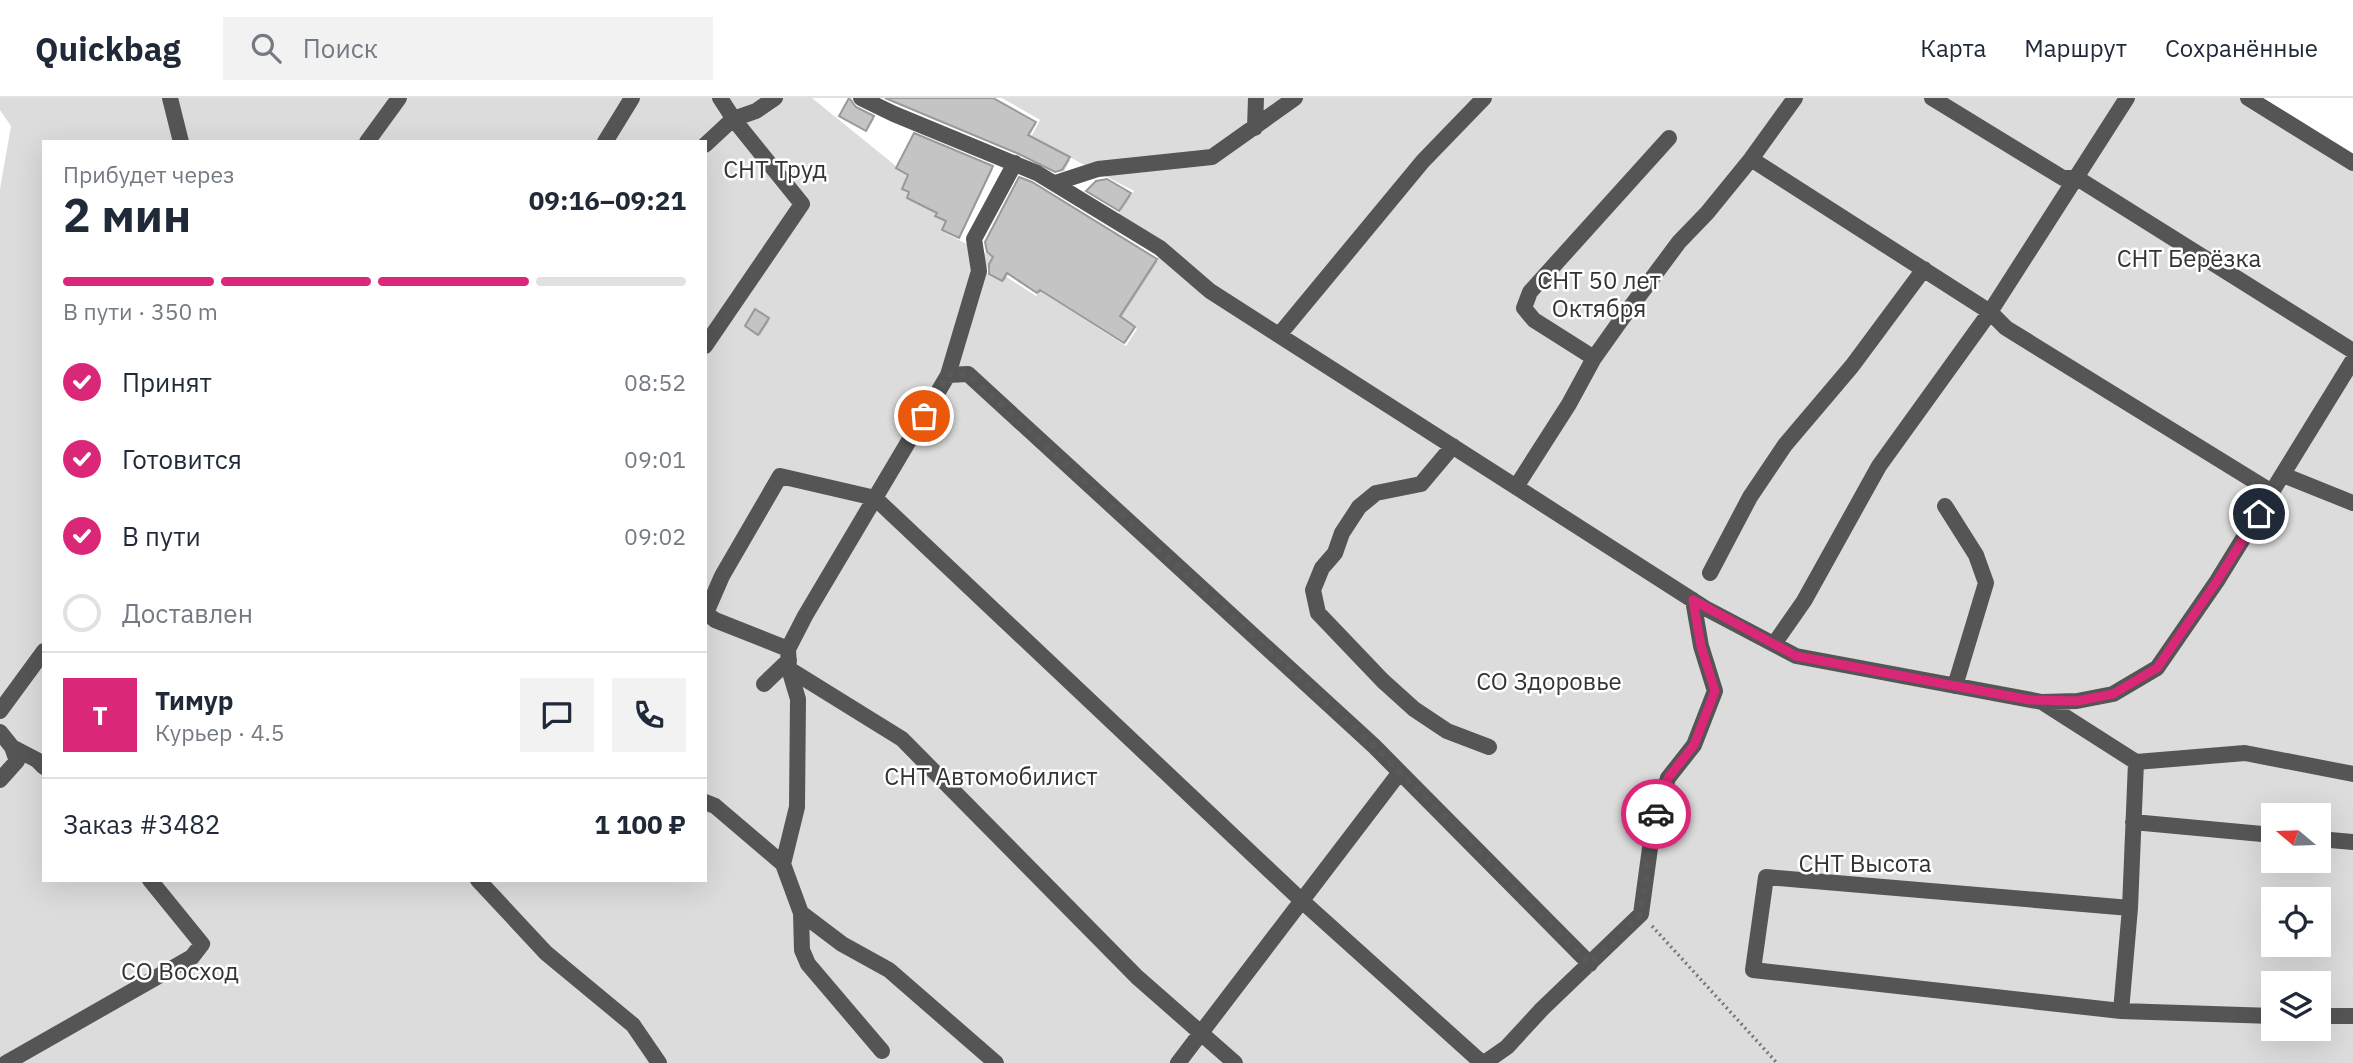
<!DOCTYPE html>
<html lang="ru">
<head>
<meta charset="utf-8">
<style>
  :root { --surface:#fff; --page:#f2f2f3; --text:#1f2937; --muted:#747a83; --line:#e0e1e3; --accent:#db2777 }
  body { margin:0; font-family:"IBM Plex Sans",sans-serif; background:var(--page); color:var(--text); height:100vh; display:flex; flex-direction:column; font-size:26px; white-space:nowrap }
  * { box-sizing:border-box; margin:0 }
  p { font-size:23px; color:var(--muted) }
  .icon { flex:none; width:38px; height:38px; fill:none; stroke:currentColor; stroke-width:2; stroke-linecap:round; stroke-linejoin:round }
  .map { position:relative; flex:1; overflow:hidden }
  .side { position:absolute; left:42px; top:42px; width:665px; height:742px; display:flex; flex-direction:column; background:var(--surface); border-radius:0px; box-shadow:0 7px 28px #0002 }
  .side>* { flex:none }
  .needle { width:46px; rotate:289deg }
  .fabs { position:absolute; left:2261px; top:705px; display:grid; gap:14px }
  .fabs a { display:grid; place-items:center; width:70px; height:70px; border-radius:0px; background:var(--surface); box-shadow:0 7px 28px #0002; font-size:35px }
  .pin { position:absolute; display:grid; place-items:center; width:60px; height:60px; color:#fff; margin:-30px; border:4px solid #fff; border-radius:50%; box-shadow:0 2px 7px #0007 }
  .courier { position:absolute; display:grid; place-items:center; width:70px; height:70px; margin:-35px; border:5px solid #db2777; border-radius:50%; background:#fff; color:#222; box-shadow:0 2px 9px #0007 }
  .head em { font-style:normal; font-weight:800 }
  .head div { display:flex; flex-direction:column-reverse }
  .head { display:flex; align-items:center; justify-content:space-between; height:119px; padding:0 21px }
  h1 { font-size:46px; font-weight:800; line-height:52px }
  .bar { display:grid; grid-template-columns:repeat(4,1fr); gap:10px 7px; align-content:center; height:84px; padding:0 21px }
  .bar i { height:9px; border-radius:5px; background:var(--line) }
  .bar .on { background:var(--accent) }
  .bar p { grid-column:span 4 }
  .line { display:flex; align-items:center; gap:18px; padding:0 21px; border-top:2px solid var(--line) }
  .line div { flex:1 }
  .round { display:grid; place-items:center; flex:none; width:74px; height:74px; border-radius:0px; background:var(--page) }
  ol { padding:0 21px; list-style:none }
  li { display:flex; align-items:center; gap:21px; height:77px }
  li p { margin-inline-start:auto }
  li .icon { padding:7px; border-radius:50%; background:var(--accent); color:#fff; stroke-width:4 }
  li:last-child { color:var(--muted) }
  li i { width:38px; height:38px; border:4px solid var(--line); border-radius:50% }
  header { display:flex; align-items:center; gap:42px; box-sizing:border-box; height:98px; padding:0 35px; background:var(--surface); border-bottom:2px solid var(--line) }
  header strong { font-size:33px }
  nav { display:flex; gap:38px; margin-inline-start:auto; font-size:24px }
  .search { width:490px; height:63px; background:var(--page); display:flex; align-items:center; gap:18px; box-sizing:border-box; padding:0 24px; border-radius:0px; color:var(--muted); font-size:26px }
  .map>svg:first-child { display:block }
  .green { fill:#dcdcdc; fill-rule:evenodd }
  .shadow { fill:#0003 }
  .building { fill:#c4c4c4; stroke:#999; stroke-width:2 }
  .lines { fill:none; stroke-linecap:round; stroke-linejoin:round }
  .path { stroke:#777; stroke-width:3.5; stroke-dasharray:2 3.5; stroke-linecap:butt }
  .minor { stroke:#555; stroke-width:16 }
  .done { stroke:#595959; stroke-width:7; stroke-dasharray:0 12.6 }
  .route { stroke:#db2777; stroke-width:9 }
  .labels { text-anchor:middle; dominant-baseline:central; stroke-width:5; stroke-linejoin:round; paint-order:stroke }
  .park-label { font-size:24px; fill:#333; stroke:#fff }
</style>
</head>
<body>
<header>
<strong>Quickbag</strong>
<div class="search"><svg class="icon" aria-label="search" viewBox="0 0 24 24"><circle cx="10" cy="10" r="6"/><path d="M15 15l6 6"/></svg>Поиск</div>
<nav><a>Карта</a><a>Маршрут</a><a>Сохранённые</a></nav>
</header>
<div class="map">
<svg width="2353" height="965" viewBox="0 0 2353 965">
  <rect width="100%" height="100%" fill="#fff"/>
  <path class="green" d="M0 0H812L907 77 901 91 908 95 907 100 936 113 934 117 945 123 941 133 993 159 985 174 1002 183 1005 178 1036 198 1040 193 1126 248 1137 231 1120 218 1160 156 1112 126 1134 93 1031 39 1040 22 1002 0H2246L2353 70V965H0V91L11 28 0 12ZM44 44H705V782H44ZM2273 718H2319V763H2273ZM2273 802H2319V847H2273ZM2273 886H2319V931H2273Z"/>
  <path class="shadow" d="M852 0 853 9 874 21 867 33 841 18Z
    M886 0H992L1036 26 1029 39 1070 62 1064 73 1058 74 1023 56Z
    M992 70 993 71 960 140 946 133 948 123Z
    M1107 82 1131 98 1121 113 1090 94Z
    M1156 162 1157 164 1120 221 1135 231 1126 245 1042 192 1039 195 1009 175 1004 183 991 175Z
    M756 214 769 223 760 237 747 228Z"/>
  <path class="building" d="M849 0 856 9 874 18 866 33 839 18Z
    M885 0H993L1036 24 1028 37 1070 59 1062 72 1055 74 1019 56Z
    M914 35 993 68 959 140 942 132 946 123 935 118 937 115 907 100 909 94 902 91 908 77 896 70Z
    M1019 79 1032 84 1157 161 1120 218 1135 229 1124 245 1040 192 1037 195 1007 175 1002 183 989 176V166L993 159 987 154 985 144Z
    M1107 81 1131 95 1119 113 1086 93 1096 83Z
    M755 211 769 220 758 237 745 228Z"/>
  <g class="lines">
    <path class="path" d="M1652 828 1777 965"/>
    <path class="minor" d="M170 0 181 44
      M861 0 894 16 1037 75 1160 150 1210 193 1705 510 1796 558 2042 604 2077 603 2113 596 2157 570 2217 483 2353 262
      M1932 0 2063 80H2077L2353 253
      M2248 0 2353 65
      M1255 30 1256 0
      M367 44 399 0
      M605 44 632 0
      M705 47 733 21 756 13 775 0
      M1751 61 1990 214 2006 230 2272 394
      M1055 85 1098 71 1212 59 1295 0
      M1279 237 1423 63 1484 0
      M705 248 802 106 735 23 720 0
      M1594 260 1534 222 1524 210 1530 194 1669 40
      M948 277 968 276 1374 648 1590 866
      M1453 348 1421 386 1376 395 1359 409 1342 435 1335 455 1322 470 1313 492 1318 515 1383 583 1414 611 1447 633 1489 649
      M2283 377 2353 405
      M1516 389 1569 306 1594 260 1621 222 1679 144 1707 115 1751 61 1795 0
      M1945 408 1976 457 1986 485 1955 588
      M1710 475 1750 399 1785 347 1852 268 1924 171
      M1774 546 1804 503 1879 368 1990 214 2127 0
      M788 551 715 522 706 515 722 478 780 378 875 400 1302 803 1482 965
      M789 571 902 641 1137 879 1235 965
      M764 586 789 562
      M2042 604 2136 664 2130 810 2121 913 1753 872 1766 779 2130 810
      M0 613 44 553
      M0 634 12 649 17 663 0 682
      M12 649 37 662 44 669
      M2136 664 2245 655 2353 676
      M705 704 715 708 783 766 801 815 842 846 889 872 996 965
      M2133 724 2273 737
      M2319 741 2353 744
      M783 766 797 709 798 601 789 571 788 551 805 518 948 277 979 173 974 141 1015 65
      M478 782 546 855 633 927 659 965
      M801 815 802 852 808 866 882 953
      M2121 913 2273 918
      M2319 918H2353
      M6 965 192 859 202 846 150 782
      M1178 965 1400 674
      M1484 965 1507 949 1542 911 1641 816 1653 728 1668 680 1694 647 1715 593 1701 548 1693 502"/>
  </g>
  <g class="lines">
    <path class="done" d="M924 318 948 276H968L1374 648 1590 866 1641 816 1653 728 1656 716"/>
    <path class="route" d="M1656 716 1668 680 1694 647 1715 593 1701 548 1693 502 1796 558 2030 602 2077 603 2113 596 2157 570 2217 483 2259 416"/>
  </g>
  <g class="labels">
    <g class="park-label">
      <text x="775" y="71">СНТ Труд</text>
      <text x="2189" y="160">СНТ Берёзка</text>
      <text x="1599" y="182">СНТ 50 лет<tspan x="1599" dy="28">Октября</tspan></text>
      <text x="1549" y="583">СО Здоровье</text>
      <text x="991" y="678">СНТ Автомобилист</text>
      <text x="1865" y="765">СНТ Высота</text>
      <text x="180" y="873">СО Восход</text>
    </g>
  </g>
</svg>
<div class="fabs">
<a><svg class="needle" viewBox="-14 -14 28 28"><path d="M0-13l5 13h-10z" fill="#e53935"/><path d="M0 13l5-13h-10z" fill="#747a83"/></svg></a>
<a><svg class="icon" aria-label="locate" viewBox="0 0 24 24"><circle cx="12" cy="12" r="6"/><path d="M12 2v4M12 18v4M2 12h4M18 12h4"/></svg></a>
<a><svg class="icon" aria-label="layers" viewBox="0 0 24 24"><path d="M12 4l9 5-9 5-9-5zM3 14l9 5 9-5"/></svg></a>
</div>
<div class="pin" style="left:924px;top:318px;background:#ea580c"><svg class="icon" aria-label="bag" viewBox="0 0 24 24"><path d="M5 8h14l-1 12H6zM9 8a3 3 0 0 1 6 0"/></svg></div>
<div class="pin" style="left:2259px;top:416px;background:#1f2937"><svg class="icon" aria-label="home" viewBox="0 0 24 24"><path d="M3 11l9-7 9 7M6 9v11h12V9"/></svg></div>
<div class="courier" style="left:1656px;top:716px"><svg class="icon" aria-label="car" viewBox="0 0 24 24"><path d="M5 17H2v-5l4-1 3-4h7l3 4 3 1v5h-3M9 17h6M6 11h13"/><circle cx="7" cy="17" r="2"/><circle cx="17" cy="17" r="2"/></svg></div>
<section class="side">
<div class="head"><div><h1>2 мин</h1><p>Прибудет через</p></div><em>09:16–09:21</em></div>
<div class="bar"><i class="on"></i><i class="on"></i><i class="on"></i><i></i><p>В пути · 350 m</p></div>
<ol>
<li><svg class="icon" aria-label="check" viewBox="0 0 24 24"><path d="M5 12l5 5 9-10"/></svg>Принят<p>08:52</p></li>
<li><svg class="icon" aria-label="check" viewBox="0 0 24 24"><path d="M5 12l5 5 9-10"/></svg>Готовится<p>09:01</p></li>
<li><svg class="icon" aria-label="check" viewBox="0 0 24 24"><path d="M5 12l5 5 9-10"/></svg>В пути<p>09:02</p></li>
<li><i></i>Доставлен</li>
</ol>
<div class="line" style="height:126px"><b class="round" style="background:var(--accent);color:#fff">Т</b><div><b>Тимур</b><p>Курьер · 4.5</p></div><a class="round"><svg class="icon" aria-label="chat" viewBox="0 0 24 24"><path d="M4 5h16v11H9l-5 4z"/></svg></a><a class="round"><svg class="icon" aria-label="phone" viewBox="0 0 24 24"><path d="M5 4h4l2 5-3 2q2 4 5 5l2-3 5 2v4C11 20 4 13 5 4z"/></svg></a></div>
<div class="line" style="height:91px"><div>Заказ #3482</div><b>1 100 ₽</b></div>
</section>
</div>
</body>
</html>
